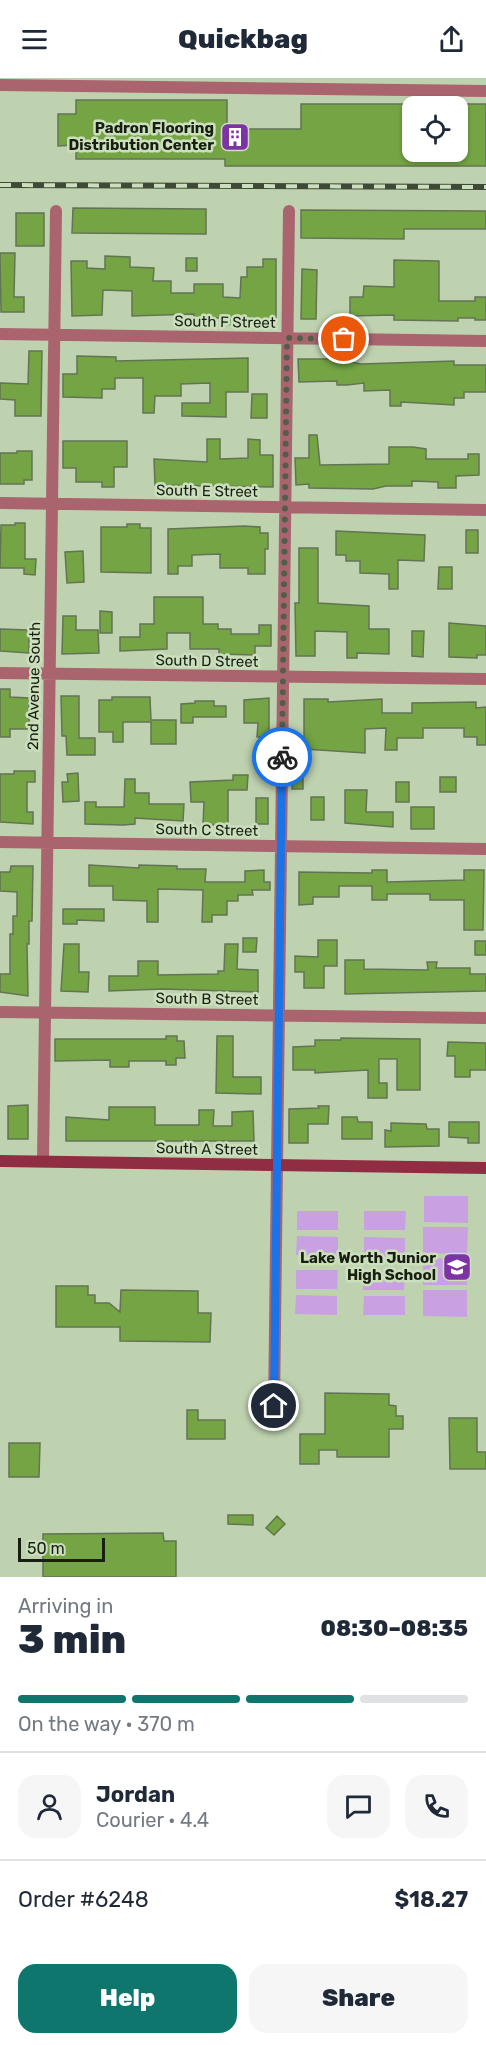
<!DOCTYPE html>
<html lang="en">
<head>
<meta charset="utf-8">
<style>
  :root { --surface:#fff; --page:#f6f6f7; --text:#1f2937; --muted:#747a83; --line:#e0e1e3; --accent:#0f766e }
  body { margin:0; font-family:Rubik,sans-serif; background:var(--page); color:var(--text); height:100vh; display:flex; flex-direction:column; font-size:22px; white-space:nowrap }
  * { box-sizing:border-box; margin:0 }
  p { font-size:20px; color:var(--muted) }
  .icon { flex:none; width:33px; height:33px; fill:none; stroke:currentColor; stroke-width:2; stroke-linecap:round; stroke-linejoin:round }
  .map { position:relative; height:1499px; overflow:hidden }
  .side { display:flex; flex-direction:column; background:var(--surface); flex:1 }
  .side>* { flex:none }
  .tools { position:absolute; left:402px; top:18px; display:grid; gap:12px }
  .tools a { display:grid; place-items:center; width:66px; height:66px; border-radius:12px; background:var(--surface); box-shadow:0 2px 4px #0004; font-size:30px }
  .scale { position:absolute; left:18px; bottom:15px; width:87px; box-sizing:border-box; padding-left:6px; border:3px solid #181f12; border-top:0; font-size:16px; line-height:21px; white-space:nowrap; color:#181f12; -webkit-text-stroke:4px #ccdfbd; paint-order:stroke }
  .pin { position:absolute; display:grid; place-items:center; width:51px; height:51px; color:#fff; margin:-26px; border:3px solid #fff; border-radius:50%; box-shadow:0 2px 6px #0007 }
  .courier { position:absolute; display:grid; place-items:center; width:60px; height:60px; margin:-30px; border:4px solid #1a73e8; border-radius:50%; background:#fff; color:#222; box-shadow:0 2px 8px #0007 }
  .summary em { font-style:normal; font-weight:800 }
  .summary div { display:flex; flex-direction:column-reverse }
  .summary { display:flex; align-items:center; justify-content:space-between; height:102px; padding:0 18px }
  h1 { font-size:39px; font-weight:800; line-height:45px }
  .bar { display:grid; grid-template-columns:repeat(4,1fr); gap:9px 6px; align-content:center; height:72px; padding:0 18px }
  .bar i { height:8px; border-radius:4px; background:var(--line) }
  .bar .selected { background:var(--accent) }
  .bar p { grid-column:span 4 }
  .line { display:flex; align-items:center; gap:15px; padding:0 18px; border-top:2px solid var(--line) }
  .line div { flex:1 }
  .round { display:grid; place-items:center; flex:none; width:63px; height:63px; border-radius:18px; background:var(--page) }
  .action { display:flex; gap:12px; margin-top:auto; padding:12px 18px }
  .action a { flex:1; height:69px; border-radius:18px; background:var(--accent); color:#fff; font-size:24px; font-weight:800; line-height:69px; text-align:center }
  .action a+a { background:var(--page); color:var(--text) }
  header { display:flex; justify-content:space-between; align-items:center; height:78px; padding:0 18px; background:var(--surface); font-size:27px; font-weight:800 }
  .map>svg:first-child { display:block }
  .green { fill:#c9a1e3 }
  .building { fill:#74a443; stroke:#637455; stroke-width:1.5 }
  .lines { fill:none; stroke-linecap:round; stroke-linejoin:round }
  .street { stroke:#a9646e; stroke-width:12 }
  .secondary { stroke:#912d43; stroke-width:12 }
  .rail-casing { stroke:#3f4937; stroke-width:6 }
  .rail { stroke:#ccdfbd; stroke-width:4; stroke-dasharray:11; stroke-linecap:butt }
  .done { stroke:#525e49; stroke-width:6; stroke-dasharray:0 10.8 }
  .route { stroke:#1a73e8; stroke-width:8 }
  .labels { text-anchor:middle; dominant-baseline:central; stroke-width:5; stroke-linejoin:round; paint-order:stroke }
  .poi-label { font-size:15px; font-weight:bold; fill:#181f12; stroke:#ccdfbd; text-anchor:end }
  .street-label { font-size:15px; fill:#181f12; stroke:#ccdfbd }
</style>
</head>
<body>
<header><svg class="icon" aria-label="menu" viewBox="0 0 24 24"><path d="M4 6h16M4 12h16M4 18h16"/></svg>Quickbag<svg class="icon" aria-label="share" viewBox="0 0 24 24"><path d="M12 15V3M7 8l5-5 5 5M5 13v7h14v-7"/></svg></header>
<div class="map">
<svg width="486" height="1499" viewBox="0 0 486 1499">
  <rect width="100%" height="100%" fill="#bfd2b0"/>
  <path class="green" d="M424 1118H468V1145L424 1144Z
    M297 1133H338V1152H297Z
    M364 1133H406L405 1152H364Z
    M423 1149H468L467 1176 423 1175Z
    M297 1158 338 1159V1178L296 1177Z
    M364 1159 405 1160V1179L364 1178Z
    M423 1180 467 1181V1207H423Z
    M296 1192H338L337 1211H296Z
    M363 1193H405L404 1212H363Z
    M423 1212H467V1239L423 1238Z
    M296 1217 337 1218V1237L295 1236Z
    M364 1218H405V1237H363Z"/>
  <path class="building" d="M76 22H227V51H301V26H412V74H458V26H486V88H225V81H76V67L58 68V36H76Z
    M73 130 206 131V156L72 155Z
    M301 132 486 133V151H404V161L301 160Z
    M16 135H44V168H16Z
    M0 175H15L14 219H24V234H1Z
    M105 178 130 179V189L154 190 153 203H171V215H194V206H223V219L240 220 241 199H247V189H263V181H276V242H236V247L222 246V240H194V236L132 238V213L103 212 102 237 72 238 71 183H87V190L105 191Z
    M186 180H197V193H186Z
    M394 182 439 183V223H475V219H486V242H475V240H458V243L394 242V237L350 238V219H363L364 208 394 209Z
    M302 191 317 192 316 241H301Z
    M29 273H42L41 338H15V322L0 321V305L28 306Z
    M77 278 116 279V283L248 280V314H226V339L182 338V325H210V305L181 306V318H155L154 335H143V300H115V311H102V320L63 319V296H77Z
    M298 281H335L361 286 454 283V287H486V314H464V320H454V327L401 324V328H390V312L364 313V305L347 307H337V303L299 304Z
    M252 316H267V340H251Z
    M309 357H317L320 387 389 386V369H413L426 371V381H468V376H479V397L456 398V410H438V404L412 403V408H386L373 411 309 410V406L296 407 295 380H309Z
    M207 361H220V381L248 380V361L260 362V377H273V409L155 407 154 381 207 384Z
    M63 363H127V389H114V409H102V404H76V390H63Z
    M17 373H32V402H24V406H0V375H17Z
    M15 445H25V481H36L35 497 24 496V490H0L1 447H15Z
    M127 446H140V450H151V495L101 494V449H127Z
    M244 448 260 449V455H268V471H265V496H248V490H220V476L192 477V488H178V496H168V451Z
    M466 452H478V475H466Z
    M336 453 425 457 424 483 398 482V511H389V496L360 495V483H346V477H336Z
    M299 470H318V525L369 528V551H389V576L357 575V580H347V554L315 553V578H296L295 525H299Z
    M83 473 84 504 67 505 65 474Z
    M439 489H452V511H438Z
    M154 519H203V546H218V551H231V556H259V547H271V568H255V577L219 576V571H190V555H167V571L120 573V559H140V546H154Z
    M100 533 112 534V555H100Z
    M63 538H76V552H98L99 575 62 576Z
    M449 545 486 548V577H477V580L449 579Z
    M0 551 29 552V575L0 573Z
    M412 553H424L423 579 412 578Z
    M0 611H10V619L29 620V651H10V659H0Z
    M61 618H79V660H95V677H67L66 658H62Z
    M112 619H150L151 642H176V666H151V644H123V664H113V654H99V622H112Z
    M269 620V659H257L258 645H244V622Z
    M304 621H328V624L382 621V635H412V625L476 624V630L486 629V667H477V659H464V650H423V660H397V672H385L386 650 365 651V675L304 671Z
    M195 623H214V628H226V639H193V645H181V626L195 625Z
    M293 690H303V711H292Z
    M14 693H35V704H27V734H33V746L0 744V696H14Z
    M78 695 79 723 63 724 62 704H68L67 696Z
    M233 697H248L247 712H228V747H203L204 724H191L190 704 233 702Z
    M440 699H456V714H440Z
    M125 701H135V715H149V726H184L183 743 135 740V746L123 747 85 746V724H96V729H124Z
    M396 704H409V724H396Z
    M345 712H367L366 734H393V749L345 745Z
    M311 719H324V742H311Z
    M256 720H268V746H256Z
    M411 729H434V751H411Z
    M89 787 139 790V787L177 788V791H206L205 804H245V793L264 792V804H270V812H252L253 817H238V823H227V837H212V844H202L203 812 158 811V844H147V823L113 822V808H89Z
    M11 788H33L32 843H29V866H27L28 918 0 914V896H10V856H13V838H17V814L0 813V794H10Z
    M372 792H387V804L464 802V792H484L483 852H464V822H430V816H387V822H372V808H339V819H313V826L299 827V794L372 795Z
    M63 831H104V843L77 842V846H63Z
    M243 860H257L256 874H243Z
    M318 862H337V888H324V910H304V894H295V878L318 879Z
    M475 863H486V877H475Z
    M64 866H79V894H89L88 914 61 913Z
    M225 866H238L237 891 258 892V914L163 911 109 913V898H138V883H158V897L218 896V893H224Z
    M345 882H364V891L428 892 427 884H437L436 890H470V896H486V913L345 916Z
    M166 958H177V963H184L185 980H176V987H166V983H129V989H110V982L55 983V961H166Z
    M217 958H233V999H261V1016L216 1015Z
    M341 960 420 961V1012H397V981H379V1005H387V1020H368V992L315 995V992H293V969L315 968V962H341Z
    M448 964 486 965V992H470V999H455V978H447Z
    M28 1027V1061H8V1028Z
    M318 1028H329L328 1046H308V1065H289V1031L319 1030Z
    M109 1029H155V1047H199V1032H214L213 1048H232V1034L253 1033 254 1063H66V1039L109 1042Z
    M342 1039H357L358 1044H372V1061H342Z
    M449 1044H479V1065H468V1060L449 1059Z
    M391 1045 426 1046 427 1051H439V1068L385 1069V1052L391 1053Z
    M56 1208H88V1217H95V1225H109L120 1234 121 1212 198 1213V1235H211L210 1264 120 1263V1249H56Z
    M325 1315 389 1316V1327L396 1328V1338H403V1351H389V1379H337V1372H319V1386H300V1356H325Z
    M187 1332H198V1342H225V1361H187Z
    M449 1340H477V1374H486V1391H450Z
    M9 1365H40L39 1399H9Z
    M228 1437H253V1447L228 1446Z
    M277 1438 285 1446 274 1457 266 1450Z
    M163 1455 164 1463H176V1499H43V1456Z"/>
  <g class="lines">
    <path class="street" d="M0 7 486 13
      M0 256 486 263
      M0 425 486 432
      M0 595 486 601
      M0 764 486 771
      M0 934 486 940
      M43 1083 56 133
      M274 1328 289 133"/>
    <path class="secondary" d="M0 1083 486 1090"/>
    <g class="rail-casing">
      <path id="rail" d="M0 107 486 109"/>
    </g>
    <use href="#rail" class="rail"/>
  </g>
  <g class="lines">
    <path class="done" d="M282 679 287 260 344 261"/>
    <path class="route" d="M274 1328 282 679"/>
  </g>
  <defs>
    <g id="building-square" transform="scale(1.5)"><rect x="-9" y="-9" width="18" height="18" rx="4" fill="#7e33a5" stroke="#ccdfbd"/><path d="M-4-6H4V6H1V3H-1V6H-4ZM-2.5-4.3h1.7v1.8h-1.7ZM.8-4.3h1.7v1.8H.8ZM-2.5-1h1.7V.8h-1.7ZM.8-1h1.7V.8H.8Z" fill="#fff"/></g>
    <g id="school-square" transform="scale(1.5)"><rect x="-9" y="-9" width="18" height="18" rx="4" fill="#7e33a5" stroke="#ccdfbd"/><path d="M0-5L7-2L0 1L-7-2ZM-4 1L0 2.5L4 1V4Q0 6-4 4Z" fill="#fff"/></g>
  </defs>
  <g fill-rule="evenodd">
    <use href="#building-square" x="235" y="59"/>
    <use href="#school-square" x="457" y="1189"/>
  </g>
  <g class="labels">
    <g class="poi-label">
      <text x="214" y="50">Padron Flooring<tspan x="214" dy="17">Distribution Center</tspan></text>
      <text x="436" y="1180">Lake Worth Junior<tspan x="436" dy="17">High School</tspan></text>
    </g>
    <g class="street-label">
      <text transform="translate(225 244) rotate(1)">South F Street</text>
      <text transform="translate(207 413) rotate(1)">South E Street</text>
      <text transform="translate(207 583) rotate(1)">South D Street</text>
      <text transform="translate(34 608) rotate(-89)">2nd Avenue South</text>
      <text transform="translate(207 752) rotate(1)">South C Street</text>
      <text transform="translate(207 921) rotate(1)">South B Street</text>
      <text transform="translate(207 1071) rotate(1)">South A Street</text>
    </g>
  </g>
</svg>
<div class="tools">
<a><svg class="icon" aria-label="locate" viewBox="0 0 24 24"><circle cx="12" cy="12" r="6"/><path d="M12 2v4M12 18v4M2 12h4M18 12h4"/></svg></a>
</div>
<div class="scale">50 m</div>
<div class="pin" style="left:344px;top:261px;background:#ea580c"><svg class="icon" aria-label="bag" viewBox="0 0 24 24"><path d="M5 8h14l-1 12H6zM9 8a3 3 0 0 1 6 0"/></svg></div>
<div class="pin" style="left:274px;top:1328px;background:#1f2937"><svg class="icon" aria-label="home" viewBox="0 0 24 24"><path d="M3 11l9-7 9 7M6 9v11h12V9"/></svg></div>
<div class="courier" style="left:282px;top:679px"><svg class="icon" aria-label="bike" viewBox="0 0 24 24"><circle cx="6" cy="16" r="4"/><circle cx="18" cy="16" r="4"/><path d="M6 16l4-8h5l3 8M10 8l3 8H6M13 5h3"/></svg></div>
</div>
<section class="side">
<div class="summary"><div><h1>3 min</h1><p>Arriving in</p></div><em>08:30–08:35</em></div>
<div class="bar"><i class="selected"></i><i class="selected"></i><i class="selected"></i><i></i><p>On the way · 370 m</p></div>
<div class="line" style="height:108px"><a class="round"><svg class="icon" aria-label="person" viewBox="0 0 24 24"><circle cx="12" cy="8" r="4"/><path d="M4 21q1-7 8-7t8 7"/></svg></a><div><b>Jordan</b><p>Courier · 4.4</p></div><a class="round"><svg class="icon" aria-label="chat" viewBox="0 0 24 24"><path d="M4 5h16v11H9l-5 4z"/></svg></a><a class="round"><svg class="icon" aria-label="phone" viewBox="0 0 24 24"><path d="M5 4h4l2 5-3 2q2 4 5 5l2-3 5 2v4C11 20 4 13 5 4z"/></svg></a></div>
<div class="line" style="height:78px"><div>Order #6248</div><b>$18.27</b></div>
<div class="action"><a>Help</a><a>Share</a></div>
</section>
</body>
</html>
